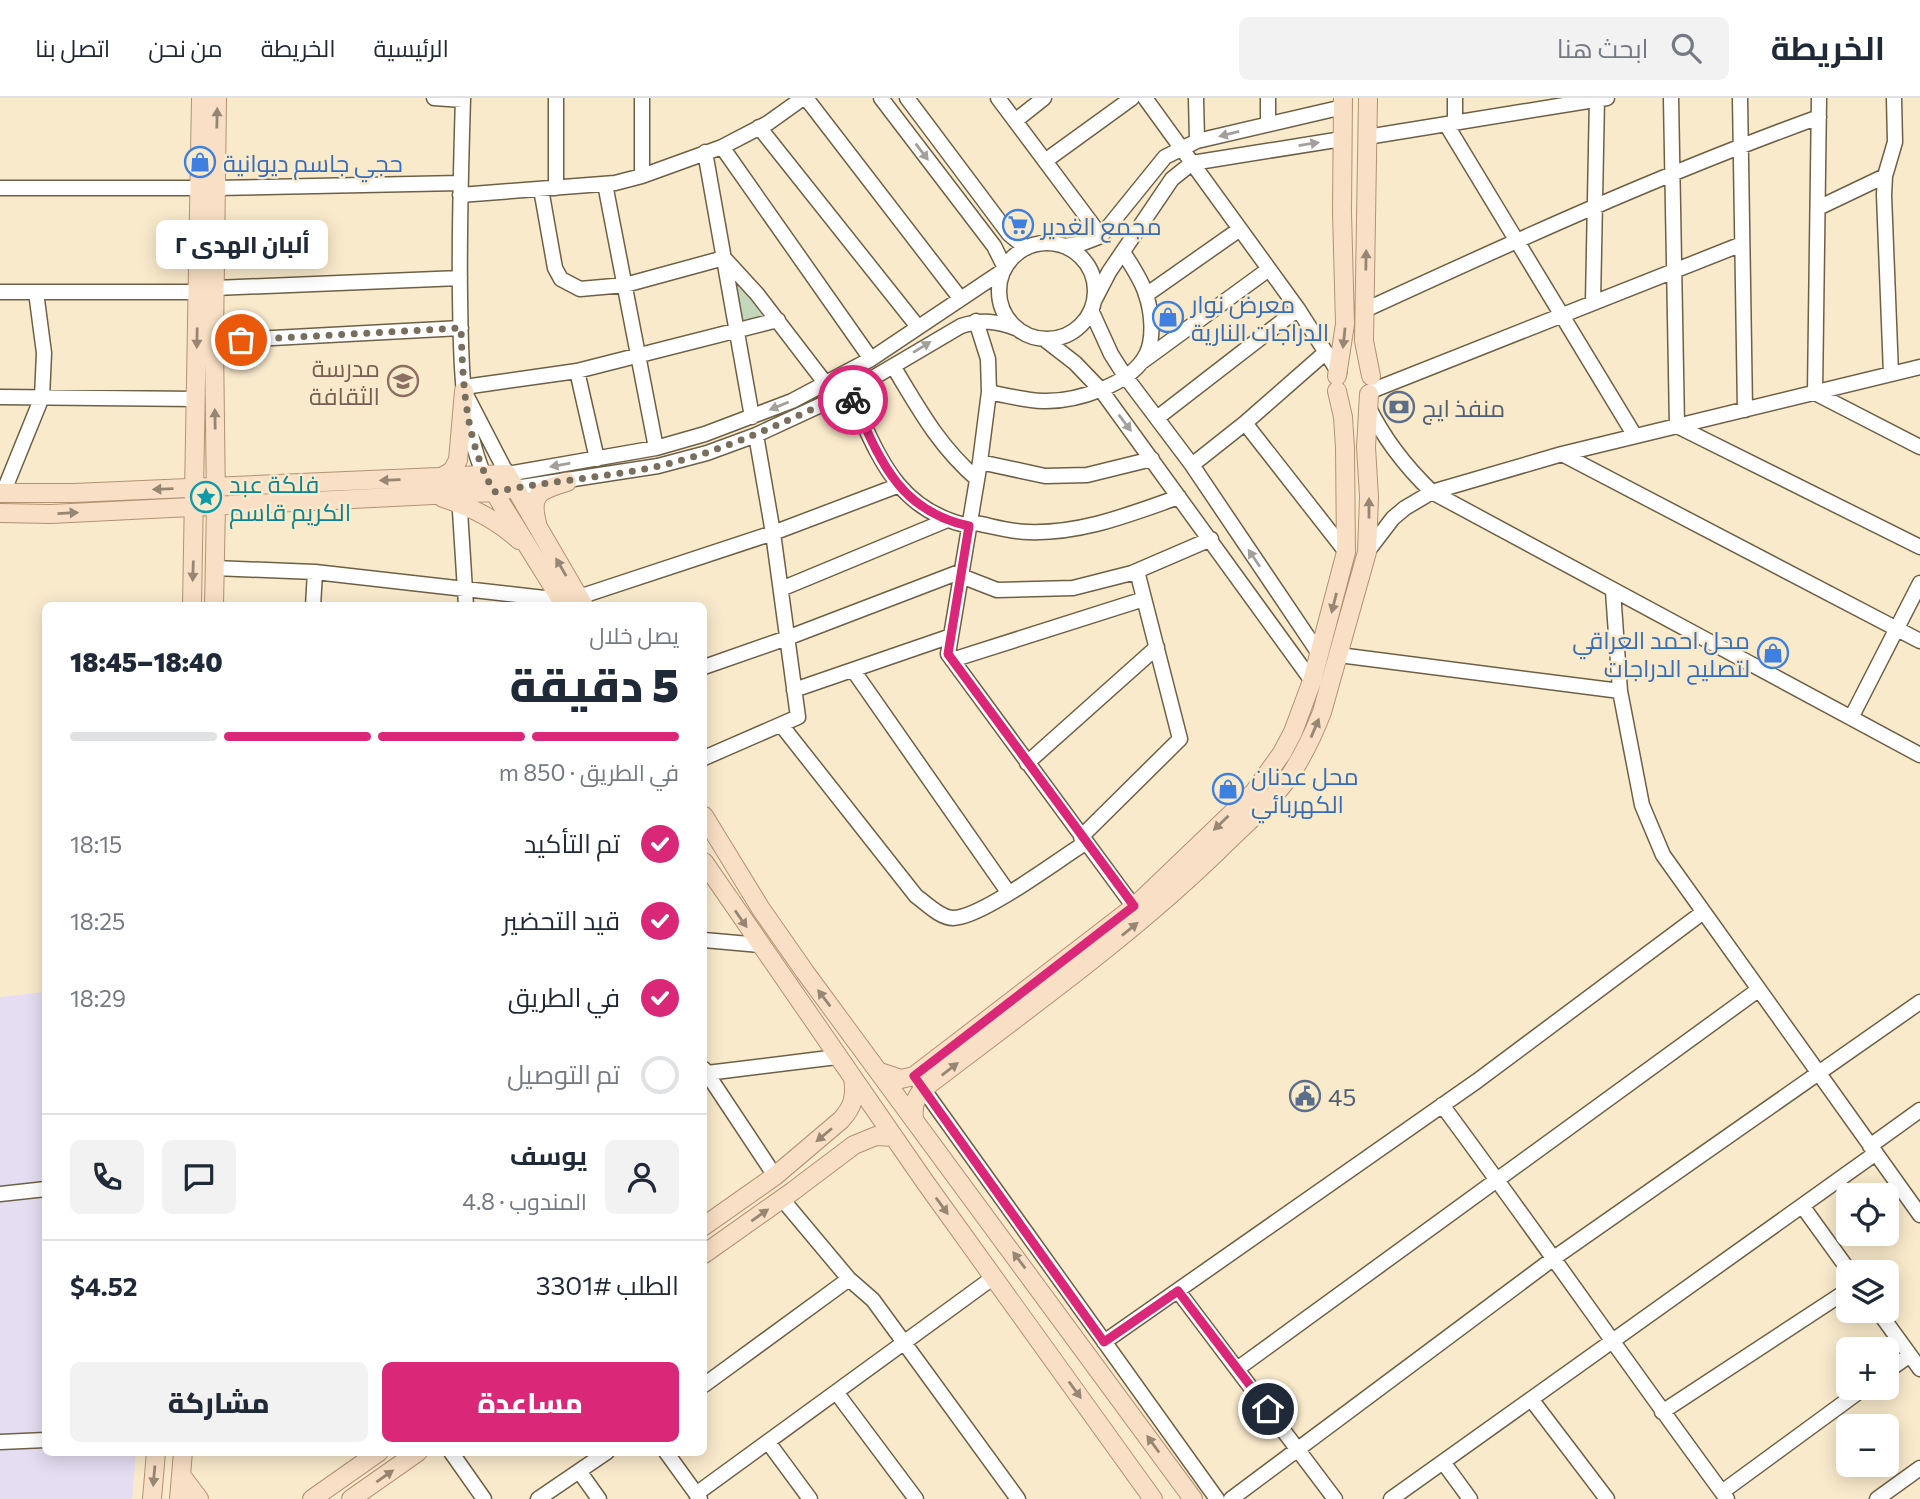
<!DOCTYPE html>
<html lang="ar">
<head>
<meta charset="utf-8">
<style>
  :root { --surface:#fff; --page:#f2f2f3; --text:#1f2937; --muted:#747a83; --line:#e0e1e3; --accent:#db2777 }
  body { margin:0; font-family:Commissioner,Cairo,sans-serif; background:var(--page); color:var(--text); direction:rtl; height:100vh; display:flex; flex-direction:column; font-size:26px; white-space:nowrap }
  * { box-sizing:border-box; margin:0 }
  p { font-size:23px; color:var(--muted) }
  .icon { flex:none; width:38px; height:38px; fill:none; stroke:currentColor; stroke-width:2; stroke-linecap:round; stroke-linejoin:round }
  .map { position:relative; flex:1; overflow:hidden; direction:ltr }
  .panel { position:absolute; left:42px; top:504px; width:665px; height:854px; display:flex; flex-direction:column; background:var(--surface); border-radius:10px; box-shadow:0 4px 18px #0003; direction:rtl }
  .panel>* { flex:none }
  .buttons { position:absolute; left:1836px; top:1085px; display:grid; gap:14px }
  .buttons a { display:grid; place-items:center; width:63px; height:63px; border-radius:10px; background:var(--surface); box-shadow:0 4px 18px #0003; font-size:35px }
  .pin { position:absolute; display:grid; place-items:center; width:60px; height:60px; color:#fff; margin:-30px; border:4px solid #fff; border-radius:50%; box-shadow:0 2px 7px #0007 }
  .courier { position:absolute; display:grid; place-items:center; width:70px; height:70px; margin:-35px; border:5px solid #db2777; border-radius:50%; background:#fff; color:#222; box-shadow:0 2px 9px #0007 }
  .bubble { position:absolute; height:49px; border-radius:10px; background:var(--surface); box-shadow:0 4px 18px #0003; font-size:23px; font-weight:800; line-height:49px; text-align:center; direction:rtl }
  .summary em { font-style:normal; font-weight:800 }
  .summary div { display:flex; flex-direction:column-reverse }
  .summary { display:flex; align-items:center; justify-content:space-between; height:119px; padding:0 28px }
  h1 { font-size:46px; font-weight:800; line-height:52px }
  .bar { display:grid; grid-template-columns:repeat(4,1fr); gap:10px 7px; align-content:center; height:84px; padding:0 28px }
  .bar i { height:9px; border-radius:5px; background:var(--line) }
  .bar .on { background:var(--accent) }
  .bar p { grid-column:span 4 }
  .line { display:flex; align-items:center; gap:18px; padding:0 28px; border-top:2px solid var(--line) }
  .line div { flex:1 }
  .round { display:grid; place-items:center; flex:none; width:74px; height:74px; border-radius:10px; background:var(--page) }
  ol { padding:0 28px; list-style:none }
  li { display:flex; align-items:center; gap:21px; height:77px }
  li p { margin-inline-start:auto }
  li .icon { padding:7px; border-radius:50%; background:var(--accent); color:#fff; stroke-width:4 }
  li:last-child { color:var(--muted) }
  li i { width:38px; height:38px; border:4px solid var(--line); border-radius:50% }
  .cta { display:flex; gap:14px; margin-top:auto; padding:14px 28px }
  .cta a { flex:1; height:80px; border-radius:10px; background:var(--accent); color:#fff; font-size:28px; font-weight:800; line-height:80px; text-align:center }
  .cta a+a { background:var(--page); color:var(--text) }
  header { display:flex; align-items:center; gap:42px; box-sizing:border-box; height:98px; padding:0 35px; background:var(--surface); border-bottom:2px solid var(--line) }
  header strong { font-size:33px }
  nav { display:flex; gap:38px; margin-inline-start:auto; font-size:24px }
  .search { width:490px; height:63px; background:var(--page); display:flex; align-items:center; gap:18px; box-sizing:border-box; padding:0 24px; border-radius:10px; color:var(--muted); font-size:26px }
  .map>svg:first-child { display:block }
  .industrial { fill:#e5def3 }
  .green { fill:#c4d6bc }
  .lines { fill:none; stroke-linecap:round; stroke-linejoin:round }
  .minor-casing { stroke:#6e6046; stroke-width:17 }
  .major-casing { stroke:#b19273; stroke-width:20 }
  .minor { stroke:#fff; stroke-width:14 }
  .major { stroke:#f9dfc5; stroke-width:18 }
  .oneway { fill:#968673 }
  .oneway2 { fill:#a3a09b }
  .done { stroke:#786e5d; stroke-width:7; stroke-dasharray:0 12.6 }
  .route { stroke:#db2777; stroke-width:9 }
  .labels { text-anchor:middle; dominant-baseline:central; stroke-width:5; stroke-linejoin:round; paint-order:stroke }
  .shop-label { font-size:24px; fill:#366cbe; stroke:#faeacc; text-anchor:start }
  .education-label { font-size:24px; fill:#785e54; stroke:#faeacc; text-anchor:end }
  .service-label { font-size:24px; fill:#4e5e75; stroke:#faeacc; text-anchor:start }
  .culture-label { font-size:24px; fill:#0d838f; stroke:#faeacc; text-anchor:start }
</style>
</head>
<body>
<header>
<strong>الخريطة</strong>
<div class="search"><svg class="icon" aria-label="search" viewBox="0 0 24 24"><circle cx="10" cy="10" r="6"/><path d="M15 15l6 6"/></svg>ابحث هنا</div>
<nav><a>الرئيسية</a><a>الخريطة</a><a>من نحن</a><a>اتصل بنا</a></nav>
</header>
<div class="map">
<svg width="1920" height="1401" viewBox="0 0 1920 1401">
  <rect width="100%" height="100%" fill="#faeacc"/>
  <path class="industrial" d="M45 894 46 1354 136 1355 132 1401H0V899Z"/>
  <path class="green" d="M732 172 768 219 739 226Z"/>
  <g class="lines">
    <g class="minor-casing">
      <path id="minor" d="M434 0 463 2
        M463 0C461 66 459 132 460 198 461 258 460 320 484 377
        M806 0 960 200
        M881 0 994 148 1005 170
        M907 0 1009 136 1026 150
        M998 0 1101 138
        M1145 0 1298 211 1339 275
        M1196 0 1197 43
        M1671 0 1677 328 1920 449
        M1740 0 1745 312
        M1819 0 1815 295 1920 349
        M1015 23 1044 0
        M1455 25V0
        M1268 26V0
        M1446 26 1635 338
        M759 29 918 229
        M1367 39 1607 0
        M722 49 871 261
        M705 54 752 319
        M1045 63 1132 0
        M642 78V0
        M605 86 656 350
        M0 90H199
        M216 90 460 85
        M556 90V0
        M541 91 555 170 561 181 580 191 625 187 724 160 757 196 826 286
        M460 97 615 85 642 78 722 49 768 25 803 0
        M1818 110 1885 78
        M999 193a48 48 0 1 1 96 0a48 48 0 1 1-96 0Z
        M1064 148 1083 145 1101 138 1165 59 1197 43 1343 9
        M215 190 460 180
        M0 194H198
        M1146 197 1240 131
        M1094 203 1109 174 1172 81 1192 65 1342 41
        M1593 204 1597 0
        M1091 212 1111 256 1125 278 1192 367 1320 557
        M1365 212C1515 143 1664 75 1819 19
        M976 223 988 261 989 294 980 364 948 556 1134 809
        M1044 241 1075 265 1101 292 1312 583
        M214 243 461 230
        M1143 263 1269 171
        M893 268C919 311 938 347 977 381
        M577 273 597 361
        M1891 276 1884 97 1885 78 1895 44 1894 0
        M464 289 577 273 778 222
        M464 293 507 376 656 350 705 336 792 303 871 261 1004 172
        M1371 293 1742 146
        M849 294C878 356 895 412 969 428
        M989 294C1007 298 1024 302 1043 303 1075 304 1132 287 1147 255 1154 239 1152 214 1146 197 1142 182 1131 167 1123 154
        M0 299 197 301
        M1368 308C1384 341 1406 369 1432 394L1920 657
        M1157 320 1298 211
        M1245 325 1346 454
        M1562 356 1920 543
        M980 364 1045 378 1087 377 1152 361
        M1192 367 1245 325 1326 254
        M515 390 658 368 707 355 756 337 849 294 961 228C982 221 997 223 1018 231
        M3 395 42 299 44 255 36 194
        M459 397 466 508
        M970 424C989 427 1009 434 1028 434 1082 436 1130 416 1179 399
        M1367 454 1393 420 1405 410 1432 394 1562 356 1920 269
        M214 470 315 474 562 502
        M961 478 997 492 1073 490 1132 475 1211 441
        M781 491 945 423
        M1613 493 1620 593 1642 707 1663 757 1920 1117
        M579 499 773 435 897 388
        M313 508 315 474
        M1339 557 1620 593
        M952 562 1144 501
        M704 569 787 540 962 473
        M853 572 1008 794
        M794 592 951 538
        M1851 620 1920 485
        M782 628 916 798C926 805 940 820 953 820 981 820 1058 762 1085 745
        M704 660 798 619 773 435 756 337
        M1027 665 1157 549
        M1081 739 1180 641 1137 473
        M704 842 760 847
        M704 971 775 1078
        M704 978 707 975 837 959
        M919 985 1217 1401
        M1442 1007C1539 1138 1631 1271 1727 1401
        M1870 1048 1920 1012
        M0 1096 46 1091
        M782 1101 849 1181 873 1202 1018 1401
        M1803 1109 1850 1174
        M1178 1193 1335 1401
        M1878 1213 1920 1271
        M1104 1244 1477 983 1702 815
        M1237 1271 1758 892
        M1886 1274 1910 1257
        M704 1287 849 1181
        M836 1294 916 1401
        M1531 1301 1607 1401
        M1662 1314 1848 1192
        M0 1344 46 1342
        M768 1344 810 1401
        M451 1354 484 1401
        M666 1354 700 1401
        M1443 1364 1470 1401
        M579 1373 599 1401
        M1722 1394 1864 1290
        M696 1396 994 1179
        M538 1401 607 1354
        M1231 1401 1554 1160 1920 904
        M1391 1401 1876 1055
        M1877 1401 1920 1370"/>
    </g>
    <g class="major-casing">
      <path id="major" d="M1368 0 1364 243 1371 278
        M1337 278 1345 226 1342 114 1343 0
        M440 380 452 373 458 362 464 293
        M489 386 565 508
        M0 395H74L507 376 584 508
        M443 400C472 409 497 422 519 442
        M0 415 51 416 494 394 515 390
        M537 425C529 395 541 392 567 384
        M192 508 201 0
        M214 508 216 407 214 243 217 0
        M704 718 761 811 805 874 1193 1401
        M704 764 925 1084 1153 1401
        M880 974 901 981 914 978 1134 809 1254 694 1282 655 1293 634 1312 583 1346 454 1345 350 1343 319 1337 293
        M914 1022C913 1009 914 1001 923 991 1023 914 1127 841 1218 753 1243 728 1271 705 1291 676 1304 656 1314 635 1322 614L1367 454 1369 399 1366 349 1369 296
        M704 1128 775 1078 841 1022C853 1009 856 998 853 981
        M704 1156 793 1093 854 1047 876 1038 894 1039
        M181 1377 199 1401
        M152 1401 156 1354
        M179 1401 183 1354
        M312 1401 379 1354
        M351 1401 418 1354"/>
    </g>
    <use href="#minor" class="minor"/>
    <use href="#major" class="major"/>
  </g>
  <defs><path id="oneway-solid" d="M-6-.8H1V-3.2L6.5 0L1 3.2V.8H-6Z" transform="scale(1.75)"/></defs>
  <g class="oneway">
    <use href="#oneway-solid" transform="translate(217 20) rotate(-89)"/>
    <use href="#oneway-solid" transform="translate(1366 162) rotate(-89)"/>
    <use href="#oneway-solid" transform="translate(197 240) rotate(91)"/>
    <use href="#oneway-solid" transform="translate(1344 240) rotate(96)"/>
    <use href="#oneway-solid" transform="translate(215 321) rotate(-91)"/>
    <use href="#oneway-solid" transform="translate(390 382) rotate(178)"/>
    <use href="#oneway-solid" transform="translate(163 391) rotate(178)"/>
    <use href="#oneway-solid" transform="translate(1369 410) rotate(-90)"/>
    <use href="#oneway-solid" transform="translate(68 415) rotate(-3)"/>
    <use href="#oneway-solid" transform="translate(561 469) rotate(-120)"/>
    <use href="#oneway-solid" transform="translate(193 473) rotate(92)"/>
    <use href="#oneway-solid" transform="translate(1334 505) rotate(104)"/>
    <use href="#oneway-solid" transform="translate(1315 630) rotate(-67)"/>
    <use href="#oneway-solid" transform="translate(1221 725) rotate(136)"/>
    <use href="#oneway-solid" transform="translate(741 821) rotate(55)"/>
    <use href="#oneway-solid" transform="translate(1130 831) rotate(-39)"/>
    <use href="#oneway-solid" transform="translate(824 900) rotate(-127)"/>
    <use href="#oneway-solid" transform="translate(950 971) rotate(-38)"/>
    <use href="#oneway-solid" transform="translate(824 1037) rotate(140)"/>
    <use href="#oneway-solid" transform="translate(942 1108) rotate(54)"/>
    <use href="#oneway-solid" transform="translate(760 1117) rotate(-35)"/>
    <use href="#oneway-solid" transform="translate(1019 1162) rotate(-127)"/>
    <use href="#oneway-solid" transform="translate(1075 1292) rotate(54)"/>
    <use href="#oneway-solid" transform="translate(1153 1346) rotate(-126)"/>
    <use href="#oneway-solid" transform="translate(154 1378) rotate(95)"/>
    <use href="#oneway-solid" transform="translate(385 1378) rotate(-35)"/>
  </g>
  <g class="oneway2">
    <use href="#oneway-solid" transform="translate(1229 36) rotate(166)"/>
    <use href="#oneway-solid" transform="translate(1309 46) rotate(-9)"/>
    <use href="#oneway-solid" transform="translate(922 54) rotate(53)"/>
    <use href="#oneway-solid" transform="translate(922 249) rotate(-32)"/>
    <use href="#oneway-solid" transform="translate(779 308) rotate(158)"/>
    <use href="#oneway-solid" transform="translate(1125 325) rotate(53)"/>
    <use href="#oneway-solid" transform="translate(560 367) rotate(170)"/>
    <use href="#oneway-solid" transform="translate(1254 460) rotate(-124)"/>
  </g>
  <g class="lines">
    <path class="done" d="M241 242 461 230C463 288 465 342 494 394 548 383 604 380 659 368 725 353 787 323 849 294L853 302"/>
    <path class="route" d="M853 302C880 362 899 413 969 428L948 556 1134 808 914 978 1104 1244 1178 1193 1268 1311"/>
  </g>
  <defs>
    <g id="shop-ring" transform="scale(1.575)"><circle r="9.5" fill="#faeacc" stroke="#3f7fe0" stroke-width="1.5"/><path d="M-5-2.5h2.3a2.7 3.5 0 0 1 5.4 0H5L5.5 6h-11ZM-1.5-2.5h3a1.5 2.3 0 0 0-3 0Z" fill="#3f7fe0"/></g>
    <g id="supermarket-ring" transform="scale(1.575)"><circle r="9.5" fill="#faeacc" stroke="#3f7fe0" stroke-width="1.5"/><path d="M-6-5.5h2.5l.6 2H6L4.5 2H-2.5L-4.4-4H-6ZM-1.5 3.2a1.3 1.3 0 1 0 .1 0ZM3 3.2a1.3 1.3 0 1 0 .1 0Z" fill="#3f7fe0"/></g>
    <g id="school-ring" transform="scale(1.575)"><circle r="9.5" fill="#faeacc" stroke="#8d6e63" stroke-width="1.5"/><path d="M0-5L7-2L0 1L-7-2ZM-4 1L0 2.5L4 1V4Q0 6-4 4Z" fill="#8d6e63"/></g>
    <g id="bank-ring" transform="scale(1.575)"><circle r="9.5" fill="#faeacc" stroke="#5c6f8a" stroke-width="1.5"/><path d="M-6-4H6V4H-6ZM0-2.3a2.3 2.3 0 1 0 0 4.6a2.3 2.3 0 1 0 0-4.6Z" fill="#5c6f8a"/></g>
    <g id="sight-ring" transform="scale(1.575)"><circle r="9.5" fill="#faeacc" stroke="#0f9aa8" stroke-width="1.5"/><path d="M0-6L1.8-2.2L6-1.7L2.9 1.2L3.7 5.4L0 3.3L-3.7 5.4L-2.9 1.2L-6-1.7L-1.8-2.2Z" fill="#0f9aa8"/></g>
    <g id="civic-ring" transform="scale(1.575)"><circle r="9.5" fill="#faeacc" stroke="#5c6f8a" stroke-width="1.5"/><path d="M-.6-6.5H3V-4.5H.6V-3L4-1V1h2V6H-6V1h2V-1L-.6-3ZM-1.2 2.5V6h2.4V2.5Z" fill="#5c6f8a"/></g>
  </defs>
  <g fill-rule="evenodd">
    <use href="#shop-ring" x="200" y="64"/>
    <use href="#supermarket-ring" x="1018" y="127"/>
    <use href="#shop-ring" x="1168" y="219"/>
    <use href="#school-ring" x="403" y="283"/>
    <use href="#bank-ring" x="1399" y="309"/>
    <use href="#sight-ring" x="206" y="399"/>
    <use href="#shop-ring" x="1773" y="555"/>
    <use href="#shop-ring" x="1228" y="691"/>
    <use href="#civic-ring" x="1305" y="998"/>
  </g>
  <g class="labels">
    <g class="shop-label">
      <text x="223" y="64">حجي جاسم ديوانية</text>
      <text x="1041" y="127">مجمع الغدير</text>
      <text x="1191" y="205">معرض نوار<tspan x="1191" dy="28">الدراجات النارية</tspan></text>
      <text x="1750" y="541" text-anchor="end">محل احمد العراقي<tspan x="1750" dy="28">لتصليح الدراجات</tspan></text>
      <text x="1251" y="677">محل عدنان<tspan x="1251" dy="28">الكهربائي</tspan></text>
    </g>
    <g class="education-label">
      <text x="380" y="269">مدرسة<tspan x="380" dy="28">الثقافة</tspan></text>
    </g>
    <g class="service-label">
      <text x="1422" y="309">منفذ ايج</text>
      <text x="1328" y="998">45</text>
    </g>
    <g class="culture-label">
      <text x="229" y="385">فلكة عبد<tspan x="229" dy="28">الكريم قاسم</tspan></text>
    </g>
  </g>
</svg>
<div class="buttons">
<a><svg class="icon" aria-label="locate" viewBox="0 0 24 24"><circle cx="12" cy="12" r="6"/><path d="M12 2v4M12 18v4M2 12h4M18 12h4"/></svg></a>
<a><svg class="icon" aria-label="layers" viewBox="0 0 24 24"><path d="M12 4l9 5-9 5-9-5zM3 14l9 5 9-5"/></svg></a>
<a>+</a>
<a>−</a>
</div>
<div class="pin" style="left:241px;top:242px;background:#ea580c"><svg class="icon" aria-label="bag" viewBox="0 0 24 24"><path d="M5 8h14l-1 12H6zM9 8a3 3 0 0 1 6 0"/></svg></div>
<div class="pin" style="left:1268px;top:1311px;background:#1f2937"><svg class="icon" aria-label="home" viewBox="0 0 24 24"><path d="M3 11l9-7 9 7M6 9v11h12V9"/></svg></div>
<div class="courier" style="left:853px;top:302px"><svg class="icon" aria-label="bike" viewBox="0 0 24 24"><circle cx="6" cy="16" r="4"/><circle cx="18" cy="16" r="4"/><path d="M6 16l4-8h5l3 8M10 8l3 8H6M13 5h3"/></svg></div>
<div class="bubble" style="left:156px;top:122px;width:172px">ألبان الهدى ٢</div>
<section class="panel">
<div class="summary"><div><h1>5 دقيقة</h1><p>يصل خلال</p></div><em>18:40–18:45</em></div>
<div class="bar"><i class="on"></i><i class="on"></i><i class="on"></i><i></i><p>في الطريق · 850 m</p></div>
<ol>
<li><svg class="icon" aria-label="check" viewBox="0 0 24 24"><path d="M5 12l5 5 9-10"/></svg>تم التأكيد<p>18:15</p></li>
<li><svg class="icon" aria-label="check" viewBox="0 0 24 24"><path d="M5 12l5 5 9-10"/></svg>قيد التحضير<p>18:25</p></li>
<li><svg class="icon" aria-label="check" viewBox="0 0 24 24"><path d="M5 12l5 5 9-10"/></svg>في الطريق<p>18:29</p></li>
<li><i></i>تم التوصيل</li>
</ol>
<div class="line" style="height:126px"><a class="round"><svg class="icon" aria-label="person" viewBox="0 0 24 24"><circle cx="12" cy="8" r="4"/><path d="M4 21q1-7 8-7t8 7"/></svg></a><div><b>يوسف</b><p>المندوب · 4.8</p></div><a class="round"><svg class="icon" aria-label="chat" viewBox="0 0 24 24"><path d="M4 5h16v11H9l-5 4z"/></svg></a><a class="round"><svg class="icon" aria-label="phone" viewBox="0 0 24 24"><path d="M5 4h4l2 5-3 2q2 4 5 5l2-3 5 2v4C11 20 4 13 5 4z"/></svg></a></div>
<div class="line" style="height:91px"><div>الطلب #3301</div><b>$4.52</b></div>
<div class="cta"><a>مساعدة</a><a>مشاركة</a></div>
</section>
</div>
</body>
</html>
